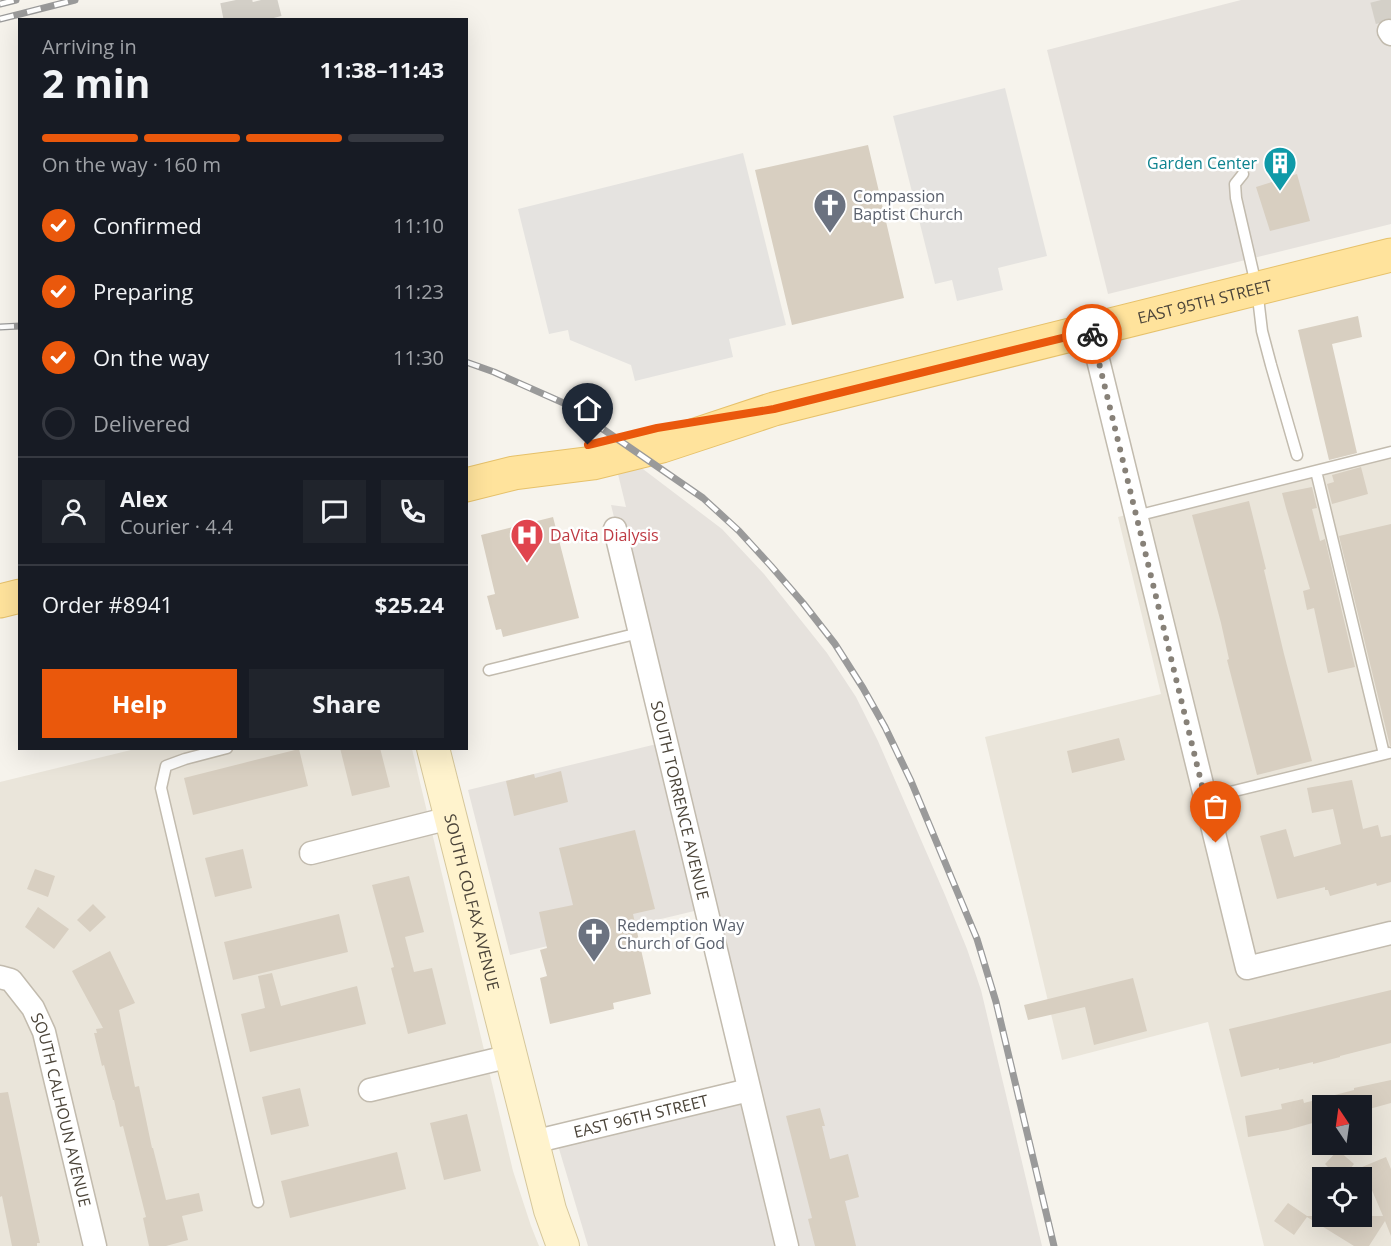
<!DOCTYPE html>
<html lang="en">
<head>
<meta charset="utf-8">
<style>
  :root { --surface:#171b24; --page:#20242c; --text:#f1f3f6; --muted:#9ea1a6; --line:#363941; --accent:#ea580c }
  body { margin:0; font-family:"Open Sans",sans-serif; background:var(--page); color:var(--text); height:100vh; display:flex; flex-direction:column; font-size:22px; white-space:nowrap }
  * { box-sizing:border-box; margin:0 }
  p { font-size:20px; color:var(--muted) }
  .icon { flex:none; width:33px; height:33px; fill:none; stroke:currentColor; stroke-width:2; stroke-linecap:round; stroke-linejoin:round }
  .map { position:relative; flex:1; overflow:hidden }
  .panel { position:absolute; left:18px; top:18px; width:450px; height:732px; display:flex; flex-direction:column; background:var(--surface); border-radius:0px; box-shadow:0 6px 24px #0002 }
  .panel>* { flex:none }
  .needle { width:39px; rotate:347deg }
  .tools { position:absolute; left:1312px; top:1095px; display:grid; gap:12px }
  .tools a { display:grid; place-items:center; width:60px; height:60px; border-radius:0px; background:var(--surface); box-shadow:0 6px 24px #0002; font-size:30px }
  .pin { position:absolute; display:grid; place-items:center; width:51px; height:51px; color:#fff; margin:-62px -26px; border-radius:50% 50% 50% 0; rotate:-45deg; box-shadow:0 0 6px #0007 }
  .pin .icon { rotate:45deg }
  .courier { position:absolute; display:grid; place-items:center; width:60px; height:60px; margin:-30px; border:4px solid #ea580c; border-radius:50%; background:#fff; color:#222; box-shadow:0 2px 8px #0007 }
  .headline em { font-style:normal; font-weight:700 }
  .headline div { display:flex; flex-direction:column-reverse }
  .headline { display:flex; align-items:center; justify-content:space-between; height:102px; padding:0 24px }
  h1 { font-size:39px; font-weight:700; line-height:45px }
  .bar { display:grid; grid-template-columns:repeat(4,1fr); gap:9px 6px; align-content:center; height:72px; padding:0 24px }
  .bar i { height:8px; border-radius:4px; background:var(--line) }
  .bar .selected { background:var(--accent) }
  .bar p { grid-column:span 4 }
  .line { display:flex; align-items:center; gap:15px; padding:0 24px; border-top:2px solid var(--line) }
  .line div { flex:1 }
  .round { display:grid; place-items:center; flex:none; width:63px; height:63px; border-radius:0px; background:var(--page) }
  ol { padding:0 24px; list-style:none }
  li { display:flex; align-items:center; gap:18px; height:66px }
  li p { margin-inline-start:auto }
  li .icon { padding:6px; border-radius:50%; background:var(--accent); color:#fff; stroke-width:4 }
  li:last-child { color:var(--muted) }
  li i { width:33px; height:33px; border:3px solid var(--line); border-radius:50% }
  .primary-button { display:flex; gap:12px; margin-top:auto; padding:12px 24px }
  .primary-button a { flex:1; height:69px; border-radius:0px; background:var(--accent); color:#fff; font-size:24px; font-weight:700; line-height:69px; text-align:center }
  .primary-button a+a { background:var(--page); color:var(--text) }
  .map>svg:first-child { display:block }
  .residential { fill:#eae5da; fill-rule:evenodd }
  .industrial { fill:#e6e2dd }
  .parking { fill:#e5e3e0 }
  .building { fill:#d8cfc1 }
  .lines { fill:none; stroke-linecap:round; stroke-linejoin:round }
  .street-tunnel { stroke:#d4d0c8; stroke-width:22; stroke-dasharray:22 11; stroke-linecap:butt }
  .secondary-tunnel { stroke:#d4d0c8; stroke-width:32; stroke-dasharray:32 16; stroke-linecap:butt }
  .lane-casing { stroke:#c2bbae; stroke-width:13 }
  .street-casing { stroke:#c2bbae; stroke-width:25 }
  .secondary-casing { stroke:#d6c79b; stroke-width:34 }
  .primary-casing { stroke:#e6c16a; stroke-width:35 }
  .lane { stroke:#fff; stroke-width:10 }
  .street { stroke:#fff; stroke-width:22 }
  .secondary { stroke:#fff3cd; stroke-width:32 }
  .primary { stroke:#ffe39c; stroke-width:33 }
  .rail-casing { stroke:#9a9a9a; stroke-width:7 }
  .rail { stroke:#fff; stroke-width:4.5; stroke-dasharray:14; stroke-linecap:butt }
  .done { stroke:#878178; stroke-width:6; stroke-dasharray:0 10.8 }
  .route { stroke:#ea580c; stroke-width:8 }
  .labels { text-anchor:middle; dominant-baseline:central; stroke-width:5; stroke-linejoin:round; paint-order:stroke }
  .culture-label { font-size:16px; fill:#0d838f; stroke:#fff; text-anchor:end }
  .worship-label { font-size:16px; fill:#5b616d; stroke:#fff; text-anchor:start }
  .street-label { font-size:16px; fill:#4b4439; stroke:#fff }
  .health-label { font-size:16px; fill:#be3a42; stroke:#fff; text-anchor:start }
</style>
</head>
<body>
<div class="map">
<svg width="1391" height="1246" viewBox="0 0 1391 1246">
  <rect width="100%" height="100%" fill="#f6f3ec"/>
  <path class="residential" d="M1391 449V1246H1264L1208 1022 1062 1060 985 737 1161 694 1118 517ZM1323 1106H1362V1144H1323ZM1323 1178H1362V1216H1323Z
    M135 749H412L513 1171 531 1226 539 1246H0V782Z"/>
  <path class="industrial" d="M1241 0H1391V224L1108 294 1047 50Z
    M635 463 722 529 764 574 827 653 856 697 878 741 945 895 967 949 981 990 1042 1246H588L554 1132 752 1085 707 908 510 955 468 790 669 741 611 505 626 507 617 470Z"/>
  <path class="parking" d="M1005 88 1047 256 998 268 1003 290 957 301 952 280 935 284 893 116Z
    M743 153 786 325 729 339 733 357 635 381 631 365 570 340 568 330 549 334 518 209Z"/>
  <path class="building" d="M868 145 904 298 792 325 755 170Z
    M1297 174 1310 221 1270 231 1256 187Z
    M1358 316 1362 337 1332 344 1357 453 1329 460 1298 330Z
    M1361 467 1368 494 1332 504 1327 484 1334 482 1332 475Z
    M1312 487 1317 508 1312 509 1320 541 1325 539 1355 667 1328 673 1314 608 1307 610 1303 591 1310 589 1286 508 1282 493Z
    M1249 501 1266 569 1264 570 1284 654 1312 761 1257 775 1227 660 1229 659 1221 623 1192 515Z
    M553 517 579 618 503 637 501 629 496 630 487 596 495 594 481 535Z
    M1391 524V746H1390L1339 536Z
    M1119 738 1125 760 1072 773 1067 751Z
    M340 748H380L390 787 352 796Z
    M299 749 308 786 193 815 184 778Z
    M561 771 568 802 514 816 506 781 534 774 535 778Z
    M1352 780 1363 829 1378 825 1381 837 1391 835V882L1377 886 1376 883 1330 896 1328 890H1325V887L1277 899 1260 836 1286 829 1294 857 1341 844 1333 809 1312 813 1307 788Z
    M635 830 655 909 633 914 651 994 613 1003 614 1009 550 1024 540 978 547 976 540 950 547 948 539 912 573 905 559 848Z
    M243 849 252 888 215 897 205 858Z
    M35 869 55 876 48 897 27 889Z
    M409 876 424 932 405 937 414 972 432 968 446 1024 408 1034 391 968 394 967 372 885Z
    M93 904 106 917 90 932 77 920Z
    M38 907 69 929 54 949 25 927Z
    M339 914 348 952 233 980 224 942Z
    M110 951 135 1003 119 1010 135 1087 139 1086 152 1148H153L166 1200 199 1193 203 1211 182 1216 188 1240 166 1246H149L143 1218 146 1217 123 1126 120 1127 114 1100H113L104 1065 102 1066 94 1033H97L96 1029 103 1028 72 971Z
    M272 973 281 1006 357 986 366 1024 250 1052 241 1014 265 1008 258 976Z
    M1133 978 1147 1031 1094 1045 1085 1007 1028 1020 1024 1005Z
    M1391 990V1043L1340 1056V1057L1313 1064V1062L1279 1070V1068L1241 1077 1229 1029Z
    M1391 1080V1103L1362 1111V1106H1323V1120L1288 1130 1248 1137 1245 1116 1282 1109 1281 1104 1303 1099 1304 1103 1354 1090V1088Z
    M300 1088 309 1126 271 1135 262 1097Z
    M8 1092 40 1243H37V1246H12L2 1196 0 1197V1093Z
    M820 1108 825 1126H822L830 1159 848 1154 859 1197 845 1201 856 1246H815L808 1219 812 1218 786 1116Z
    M467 1114 481 1171 444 1180 430 1123Z
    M1338 1150 1354 1164 1343 1178H1339L1325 1164Z
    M397 1152 406 1189 290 1218 281 1181Z
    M1386 1157 1391 1169V1236L1385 1221 1369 1246H1354L1307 1217 1294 1235 1274 1221 1288 1203 1307 1216H1383L1362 1167Z"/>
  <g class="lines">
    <path class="street-tunnel" d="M1381 0 1389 31"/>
    <path class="secondary-tunnel" d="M236 0 240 20
      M261 0 266 20"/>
    <g class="lane-casing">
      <path id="lane" d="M1243 174 1235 184 1236 198 1257 289 1262 331 1271 365 1297 455
        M1316 471 1384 754
        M1136 516 1391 452
        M489 670 639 633
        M227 748 185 759 166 766 161 788 258 1202
        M1206 798 1389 753"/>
    </g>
    <g class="street-casing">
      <g id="street">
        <path d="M1389 31 1391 34"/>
        <path d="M1091 331 1247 968 1391 933"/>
        <path id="s1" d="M615 529 787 1246"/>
        <path d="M311 853 450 818"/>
        <path id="s2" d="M0 977 11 980 33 1008 44 1032 95 1246"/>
        <path d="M370 1090 511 1056"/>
        <path id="s3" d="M533 1142 749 1090"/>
      </g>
    </g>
    <g class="secondary-casing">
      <g id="secondary">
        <path id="s4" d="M433 748 550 1210 563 1246"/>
      </g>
    </g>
    <g class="primary-casing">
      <g id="primary">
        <path id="s5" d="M466 485 514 473 593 463 662 446 774 409 1391 255"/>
        <path d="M0 601 20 596"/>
      </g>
    </g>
    <use href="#lane" class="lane"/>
    <use href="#street" class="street"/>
    <use href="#secondary" class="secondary"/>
    <use href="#primary" class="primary"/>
    <g class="rail-casing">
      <path id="rail" d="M0 4 16 0
        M0 19 75 0
        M0 327 20 326
        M466 362 494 372 568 405 703 498 739 531 771 566 803 603 835 644 863 688 885 727 911 781 977 939 996 1002 1054 1246"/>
    </g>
    <use href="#rail" class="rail"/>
  </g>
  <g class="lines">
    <path class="done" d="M1092 334 1216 843"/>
    <path class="route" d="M588 445 657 428 774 409 1091 331 1092 334"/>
  </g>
  <defs>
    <g id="building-pin" transform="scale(1.725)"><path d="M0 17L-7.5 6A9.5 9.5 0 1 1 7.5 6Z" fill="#0f9aa8" stroke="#fff"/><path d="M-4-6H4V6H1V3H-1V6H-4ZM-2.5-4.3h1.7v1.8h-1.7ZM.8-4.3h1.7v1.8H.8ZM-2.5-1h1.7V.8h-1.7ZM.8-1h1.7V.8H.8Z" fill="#fff"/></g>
    <g id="church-pin" transform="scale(1.725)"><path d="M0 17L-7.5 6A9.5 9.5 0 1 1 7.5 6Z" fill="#6b7280" stroke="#fff"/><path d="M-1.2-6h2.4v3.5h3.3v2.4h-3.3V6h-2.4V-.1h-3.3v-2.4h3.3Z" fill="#fff"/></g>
    <g id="hospital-pin" transform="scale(1.725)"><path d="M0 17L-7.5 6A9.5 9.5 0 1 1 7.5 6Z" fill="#e0444e" stroke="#fff"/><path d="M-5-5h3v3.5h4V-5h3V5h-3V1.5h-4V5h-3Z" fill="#fff"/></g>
  </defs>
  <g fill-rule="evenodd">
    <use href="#building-pin" x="1280" y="163"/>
    <use href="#church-pin" x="830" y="205"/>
    <use href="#hospital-pin" x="527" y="535"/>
    <use href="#church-pin" x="594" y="934"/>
  </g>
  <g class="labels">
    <g class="culture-label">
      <text x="1257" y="163">Garden Center</text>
    </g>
    <g class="worship-label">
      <text x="853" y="196">Compassion<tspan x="853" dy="18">Baptist Church</tspan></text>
      <text x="617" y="925">Redemption Way<tspan x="617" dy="18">Church of God</tspan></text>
    </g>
    <g class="street-label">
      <text stroke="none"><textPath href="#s5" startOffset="762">EAST 95TH STREET</textPath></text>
      <text stroke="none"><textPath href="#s1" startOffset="279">SOUTH TORRENCE AVENUE</textPath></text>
      <text stroke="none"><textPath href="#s4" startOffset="159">SOUTH COLFAX AVENUE</textPath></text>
      <text stroke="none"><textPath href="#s2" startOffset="153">SOUTH CALHOUN AVENUE</textPath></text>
      <text stroke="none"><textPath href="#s3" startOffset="111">EAST 96TH STREET</textPath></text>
    </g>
    <g class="health-label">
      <text x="550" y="535">DaVita Dialysis</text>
    </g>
  </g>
</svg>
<div class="tools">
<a><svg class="needle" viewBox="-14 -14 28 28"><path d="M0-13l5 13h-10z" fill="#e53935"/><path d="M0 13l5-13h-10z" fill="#9ea1a6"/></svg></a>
<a><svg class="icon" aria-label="locate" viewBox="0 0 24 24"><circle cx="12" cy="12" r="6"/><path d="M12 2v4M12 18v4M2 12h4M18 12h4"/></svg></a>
</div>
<div class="pin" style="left:1216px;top:843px;background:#ea580c"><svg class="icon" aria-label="bag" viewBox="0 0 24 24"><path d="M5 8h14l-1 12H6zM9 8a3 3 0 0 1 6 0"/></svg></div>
<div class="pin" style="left:588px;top:445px;background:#1f2937"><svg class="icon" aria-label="home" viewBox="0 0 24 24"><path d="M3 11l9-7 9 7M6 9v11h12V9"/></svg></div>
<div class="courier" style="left:1092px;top:334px"><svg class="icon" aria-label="bike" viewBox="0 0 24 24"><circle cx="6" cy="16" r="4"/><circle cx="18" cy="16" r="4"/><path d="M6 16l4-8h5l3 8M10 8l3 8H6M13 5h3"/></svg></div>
<section class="panel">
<div class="headline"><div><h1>2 min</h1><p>Arriving in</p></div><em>11:38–11:43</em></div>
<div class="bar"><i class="selected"></i><i class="selected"></i><i class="selected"></i><i></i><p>On the way · 160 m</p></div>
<ol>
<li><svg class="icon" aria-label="check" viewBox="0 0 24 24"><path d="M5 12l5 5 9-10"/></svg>Confirmed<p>11:10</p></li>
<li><svg class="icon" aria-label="check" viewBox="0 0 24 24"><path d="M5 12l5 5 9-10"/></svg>Preparing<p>11:23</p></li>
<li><svg class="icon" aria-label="check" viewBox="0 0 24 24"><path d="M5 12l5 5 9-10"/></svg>On the way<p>11:30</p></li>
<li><i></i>Delivered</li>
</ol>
<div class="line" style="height:108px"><a class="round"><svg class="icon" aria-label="person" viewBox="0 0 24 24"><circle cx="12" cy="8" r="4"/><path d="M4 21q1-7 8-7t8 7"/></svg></a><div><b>Alex</b><p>Courier · 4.4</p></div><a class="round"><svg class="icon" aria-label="chat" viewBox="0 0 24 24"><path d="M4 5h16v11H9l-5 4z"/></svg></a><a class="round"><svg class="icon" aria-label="phone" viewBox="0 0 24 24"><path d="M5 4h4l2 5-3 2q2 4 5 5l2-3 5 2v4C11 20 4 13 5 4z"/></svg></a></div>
<div class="line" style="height:78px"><div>Order #8941</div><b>$25.24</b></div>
<div class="primary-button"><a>Help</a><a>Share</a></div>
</section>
</div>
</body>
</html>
